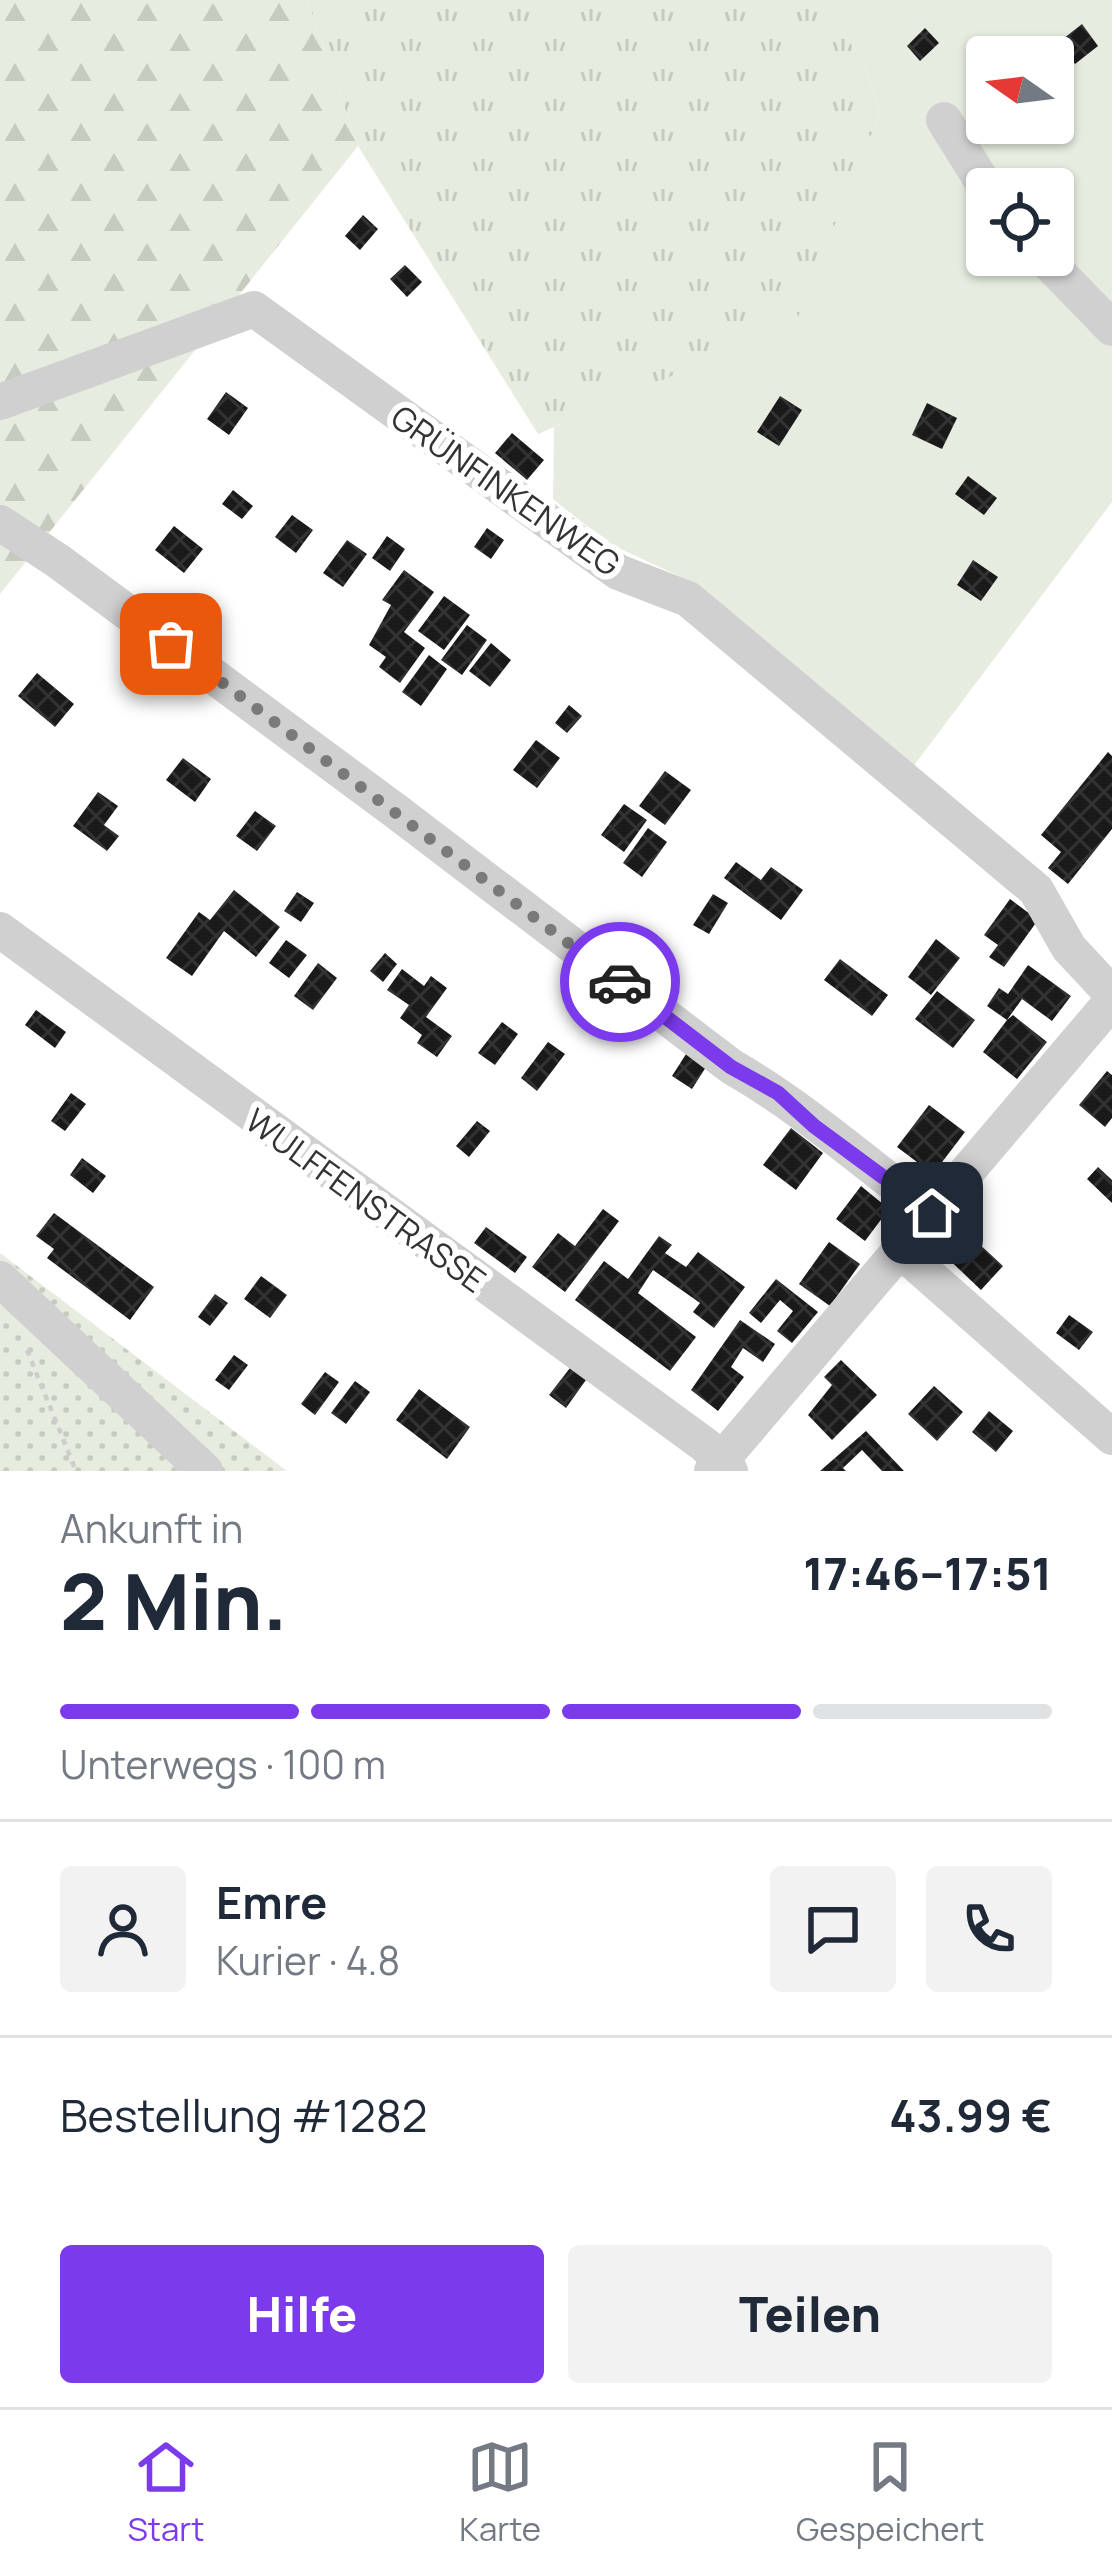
<!DOCTYPE html>
<html lang="de">
<head>
<meta charset="utf-8">
<style>
  :root { --surface:#fff; --page:#f2f2f3; --text:#1f2937; --muted:#747a83; --line:#e0e1e3; --accent:#7c3aed }
  body { margin:0; font-family:Manrope,sans-serif; background:var(--page); color:var(--text); height:100vh; display:flex; flex-direction:column; font-size:45px; white-space:nowrap }
  * { box-sizing:border-box; margin:0 }
  p { font-size:39px; color:var(--muted) }
  .icon { flex:none; width:66px; height:66px; fill:none; stroke:currentColor; stroke-width:2; stroke-linecap:round; stroke-linejoin:round }
  .map { position:relative; height:1471px; overflow:hidden }
  .panel { display:flex; flex-direction:column; background:var(--surface); flex:1 }
  .panel>* { flex:none }
  .needle { width:78px; rotate:284deg }
  .tools { position:absolute; left:966px; top:36px; display:grid; gap:24px }
  .tools a { display:grid; place-items:center; width:108px; height:108px; border-radius:12px; background:var(--surface); box-shadow:0 3px 9px #0004; font-size:60px }
  .pin { position:absolute; display:grid; place-items:center; width:102px; height:102px; color:#fff; margin:-51px; border-radius:24px; box-shadow:0 6px 18px #0006 }
  .courier { position:absolute; display:grid; place-items:center; width:120px; height:120px; margin:-60px; border:9px solid #7c3aed; border-radius:50%; background:#fff; color:#222; box-shadow:0 3px 15px #0007 }
  .head em { font-style:normal; font-weight:800 }
  .head div { display:flex; flex-direction:column-reverse }
  .head { display:flex; align-items:center; justify-content:space-between; height:204px; padding:0 60px }
  h1 { font-size:78px; font-weight:800; line-height:90px }
  .bar { display:grid; grid-template-columns:repeat(4,1fr); gap:18px 12px; align-content:center; height:144px; padding:0 60px }
  .bar i { height:15px; border-radius:9px; background:var(--line) }
  .bar .selected { background:var(--accent) }
  .bar p { grid-column:span 4 }
  .line { display:flex; align-items:center; gap:30px; padding:0 60px; border-top:3px solid var(--line) }
  .line div { flex:1 }
  .round { display:grid; place-items:center; flex:none; width:126px; height:126px; border-radius:12px; background:var(--page) }
  .primary-button { display:flex; gap:24px; margin-top:auto; padding:24px 60px }
  .primary-button a { flex:1; height:138px; border-radius:12px; background:var(--accent); color:#fff; font-size:48px; font-weight:800; line-height:138px; text-align:center }
  .primary-button a+a { background:var(--page); color:var(--text) }
  .tabs { display:flex; justify-content:space-around; align-items:center; height:168px; border-top:3px solid var(--line); background:var(--surface); font-size:33px; color:var(--muted) }
  .tabs a { display:grid; justify-items:center; gap:6px }
  .tabs .selected { color:var(--accent) }
  .map>svg:first-child { display:block }
  .grass { fill:url(#grass-tufts) }
  .forest { fill:url(#forest-firs) }
  .park { fill:url(#park-dots) }
  .garden { fill:#e6ecdf; fill-rule:evenodd }
  .building { fill:url(#building-cross-hatch) }
  .lines { fill:none; stroke-linecap:round; stroke-linejoin:round }
  .path { stroke:#cdcdcd; stroke-width:4.5; stroke-dasharray:6 6; stroke-linecap:butt }
  .minor { stroke:#d0d0d0; stroke-width:36 }
  .done { stroke:#7a7a7a; stroke-width:12; stroke-dasharray:0 21.6 }
  .route { stroke:#7c3aed; stroke-width:15 }
  .labels { text-anchor:middle; dominant-baseline:central; stroke-width:12; stroke-linejoin:round; paint-order:stroke }
  .street-label { font-size:33px; fill:#333; stroke:#fff }
</style>
</head>
<body>
<div class="map">
<svg width="1112" height="1471" viewBox="0 0 1112 1471">
  <defs>
    <pattern id="grass-tufts" width="24" height="20" patternUnits="userSpaceOnUse" patternTransform="scale(3)"><rect width="24" height="20" fill="#e6ecdf"/><path d="M3 7l-1-3M5 7V3M7 7l1-3M15 17l-1-3M17 17v-4M19 17l1-3" fill="none" stroke="#c6cbc0"/></pattern>
    <pattern id="forest-firs" width="22" height="20" patternUnits="userSpaceOnUse" patternTransform="scale(3)"><rect width="22" height="20" fill="#e6ecdf"/><path d="M5 1l3.5 6h-7zM16 11l3.5 6h-7z" fill="#c6cbc0"/></pattern>
    <pattern id="park-dots" width="8" height="8" patternUnits="userSpaceOnUse" patternTransform="scale(3)"><rect width="8" height="8" fill="#e6ecdf"/><path d="M2 2h.1M6 6h.1" fill="none" stroke="#c6cbc0" stroke-width="1.8" stroke-linecap="round"/></pattern>
    <pattern id="building-cross-hatch" width="8" height="8" patternUnits="userSpaceOnUse" patternTransform="scale(3)"><rect width="8" height="8" fill="#1a1a1a"/><path d="M0 0l8 8M0 8l8-8" fill="none" stroke="#333"/></pattern>
  </defs>
  <rect width="100%" height="100%" fill="#fff"/>
  <path class="grass" d="M307 0H821L864 63 880 113 796 323 538 434 358 146Z"/>
  <path class="forest" d="M0 0H307L358 146 0 594Z"/>
  <path class="park" d="M0 1253 287 1471H0Z"/>
  <path class="garden" d="M821 0H1112V502L912 768 698 585 608 543 553 499 554 427 796 322 880 113 864 63ZM987 57H1053V123H987ZM987 189H1053V255H987Z"/>
  <path class="building" d="M1082 24 1098 46 1075 64 1059 42Z
    M925 28 939 43 920 61 907 46Z
    M363 215 378 229 360 250 345 236Z
    M405 265 422 282 407 297 390 279Z
    M226 392 248 408 229 435 207 419Z
    M780 396 802 410 779 446 757 432Z
    M927 403 957 418 942 449 912 435Z
    M512 433 544 460 527 480 495 453Z
    M968 476 997 498 984 515 955 494Z
    M233 490 253 506 242 519 222 504Z
    M292 515 313 530 296 553 275 537Z
    M174 526 203 549 184 573 155 550Z
    M487 528 504 540 491 559 474 547Z
    M387 536 405 549 390 571 372 558Z
    M347 540 367 554 343 587 323 573Z
    M973 560 998 577 981 601 957 585Z
    M404 570 434 592 404 632 425 648 400 683 379 667 386 657 369 645 391 605 382 600Z
    M444 596 470 615 444 650 418 631Z
    M467 625 487 640 462 675 441 660Z
    M491 643 511 660 490 687 469 671Z
    M429 655 447 669 421 706 402 692Z
    M37 673 74 704 55 727 18 696Z
    M569 705 582 716 567 733 555 723Z
    M536 740 560 758 537 788 513 770Z
    M1108 752 1112 756V829L1068 884 1048 868 1061 852 1041 835Z
    M183 758 211 779 195 802 166 780Z
    M665 771 691 790 665 825 639 806Z
    M98 792 118 806 104 825 119 836 107 851 73 826Z
    M624 804 647 820 624 852 601 835Z
    M255 811 276 826 257 851 236 836Z
    M648 828 667 842 642 877 623 863Z
    M736 862 761 880 771 867 803 890 781 920 724 878Z
    M234 890 280 927 256 957 224 931 192 976 166 958 199 912 210 920Z
    M297 892 314 903 301 922 284 911Z
    M713 894 728 903 709 934 693 925Z
    M1010 899 1038 920 1004 967 989 957 998 945 984 935Z
    M936 939 960 958 931 995 908 977Z
    M286 940 307 955 289 978 269 963Z
    M385 953 397 964 383 982 370 971Z
    M840 959 888 995 872 1016 824 980Z
    M318 963 337 978 313 1010 294 996Z
    M1028 965 1071 996 1052 1021 1022 999 1007 1020 1013 1015 1047 1042 1017 1079 983 1052 1007 1020 987 1006 999 988 1008 994Z
    M402 969 424 986 431 976 447 988 426 1017 452 1036 437 1057 417 1043 422 1035 400 1018 409 1005 387 990Z
    M937 991 975 1020 953 1048 915 1019Z
    M36 1010 66 1032 55 1048 25 1025Z
    M502 1022 518 1034 495 1065 478 1053Z
    M548 1042 565 1054 537 1091 521 1078Z
    M688 1051 708 1064 692 1089 672 1076Z
    M1107 1071 1112 1075V1118L1105 1127 1079 1105Z
    M71 1093 86 1104 65 1131 51 1121Z
    M929 1105 965 1132 933 1174 897 1147Z
    M477 1121 490 1131 469 1157 456 1146Z
    M791 1128 823 1153 796 1190 763 1165Z
    M82 1158 106 1176 93 1193 70 1175Z
    M1098 1167 1112 1180V1203L1087 1179Z
    M861 1186 889 1209 865 1241 836 1219Z
    M603 1209 619 1221 565 1292 532 1267 558 1233 575 1246Z
    M54 1213 154 1287 130 1320 47 1258 54 1249 36 1236Z
    M486 1227 527 1257 515 1273 474 1243Z
    M962 1228 1003 1266 981 1290 940 1251Z
    M659 1236 672 1245 665 1253 686 1267 698 1252 745 1287 714 1328 693 1312 700 1303 653 1270 638 1293 696 1337 670 1371 575 1300 604 1261 628 1279Z
    M829 1242 860 1264 830 1306 799 1284Z
    M261 1276 287 1295 270 1318 244 1299Z
    M776 1279 818 1312 792 1343 777 1331 793 1311 780 1300 761 1323 749 1313Z
    M215 1294 228 1303 210 1326 198 1317Z
    M1069 1315 1093 1332 1079 1350 1056 1333Z
    M740 1320 775 1344 763 1362 743 1348 731 1367 744 1377 718 1411 691 1390Z
    M234 1355 248 1365 229 1390 215 1380Z
    M841 1360 877 1395 832 1440 808 1415 832 1385 824 1377Z
    M570 1368 586 1380 566 1408 549 1395Z
    M325 1372 339 1382 315 1415 301 1404Z
    M355 1381 370 1392 346 1424 331 1413Z
    M934 1386 963 1412 937 1441 908 1414Z
    M419 1389 470 1427 447 1459 396 1420Z
    M989 1411 1013 1431 996 1452 972 1432Z
    M866 1431 904 1471H882L862 1450 843 1468 846 1471H820Z"/>
  <g class="lines">
    <path class="path" d="M27 1350 76 1471"/>
    <path class="minor" d="M944 120 987 189
      M1041 255 1112 328
      M0 402 254 309 618 572 688 599 1036 890 1069 948 1112 994
      M0 523 58 561 397 812 732 1067C801 1106 867 1165 932 1213
      M0 930 705 1445 730 1471
      M902 1252 1112 1437
      M0 1279 205 1471
      M712 1471 1112 1001"/>
  </g>
  <g class="lines">
    <path class="done" d="M171 644 620 982"/>
    <path class="route" d="M620 982 731 1067 778 1093 814 1126 932 1213"/>
  </g>
  <g class="labels">
    <g class="street-label">
      <text transform="translate(506 490) rotate(35)">GRÜNFINKENWEG</text>
      <text transform="translate(366 1200) rotate(36)">WULFFENSTRASSE</text>
    </g>
  </g>
</svg>
<div class="tools">
<a><svg class="needle" viewBox="-14 -14 28 28"><path d="M0-13l5 13h-10z" fill="#e53935"/><path d="M0 13l5-13h-10z" fill="#747a83"/></svg></a>
<a><svg class="icon" aria-label="locate" viewBox="0 0 24 24"><circle cx="12" cy="12" r="6"/><path d="M12 2v4M12 18v4M2 12h4M18 12h4"/></svg></a>
</div>
<div class="pin" style="left:171px;top:644px;background:#ea580c"><svg class="icon" aria-label="bag" viewBox="0 0 24 24"><path d="M5 8h14l-1 12H6zM9 8a3 3 0 0 1 6 0"/></svg></div>
<div class="pin" style="left:932px;top:1213px;background:#1f2937"><svg class="icon" aria-label="home" viewBox="0 0 24 24"><path d="M3 11l9-7 9 7M6 9v11h12V9"/></svg></div>
<div class="courier" style="left:620px;top:982px"><svg class="icon" aria-label="car" viewBox="0 0 24 24"><path d="M5 17H2v-5l4-1 3-4h7l3 4 3 1v5h-3M9 17h6M6 11h13"/><circle cx="7" cy="17" r="2"/><circle cx="17" cy="17" r="2"/></svg></div>
</div>
<section class="panel">
<div class="head"><div><h1>2 Min.</h1><p>Ankunft in</p></div><em>17:46–17:51</em></div>
<div class="bar"><i class="selected"></i><i class="selected"></i><i class="selected"></i><i></i><p>Unterwegs · 100 m</p></div>
<div class="line" style="height:216px"><a class="round"><svg class="icon" aria-label="person" viewBox="0 0 24 24"><circle cx="12" cy="8" r="4"/><path d="M4 21q1-7 8-7t8 7"/></svg></a><div><b>Emre</b><p>Kurier · 4.8</p></div><a class="round"><svg class="icon" aria-label="chat" viewBox="0 0 24 24"><path d="M4 5h16v11H9l-5 4z"/></svg></a><a class="round"><svg class="icon" aria-label="phone" viewBox="0 0 24 24"><path d="M5 4h4l2 5-3 2q2 4 5 5l2-3 5 2v4C11 20 4 13 5 4z"/></svg></a></div>
<div class="line" style="height:156px"><div>Bestellung #1282</div><b>43.99 €</b></div>
<div class="primary-button"><a>Hilfe</a><a>Teilen</a></div>
</section>
<nav class="tabs">
<a class="selected"><svg class="icon" aria-label="home" viewBox="0 0 24 24"><path d="M3 11l9-7 9 7M6 9v11h12V9"/></svg>Start</a>
<a><svg class="icon" aria-label="map" viewBox="0 0 24 24"><path d="M3 6l6-2 6 2 6-2v14l-6 2-6-2-6 2zM9 4v14M15 6v14"/></svg>Karte</a>
<a><svg class="icon" aria-label="saved" viewBox="0 0 24 24"><path d="M7 4h10v16l-5-4-5 4z"/></svg>Gespeichert</a>
</nav>
</body>
</html>
